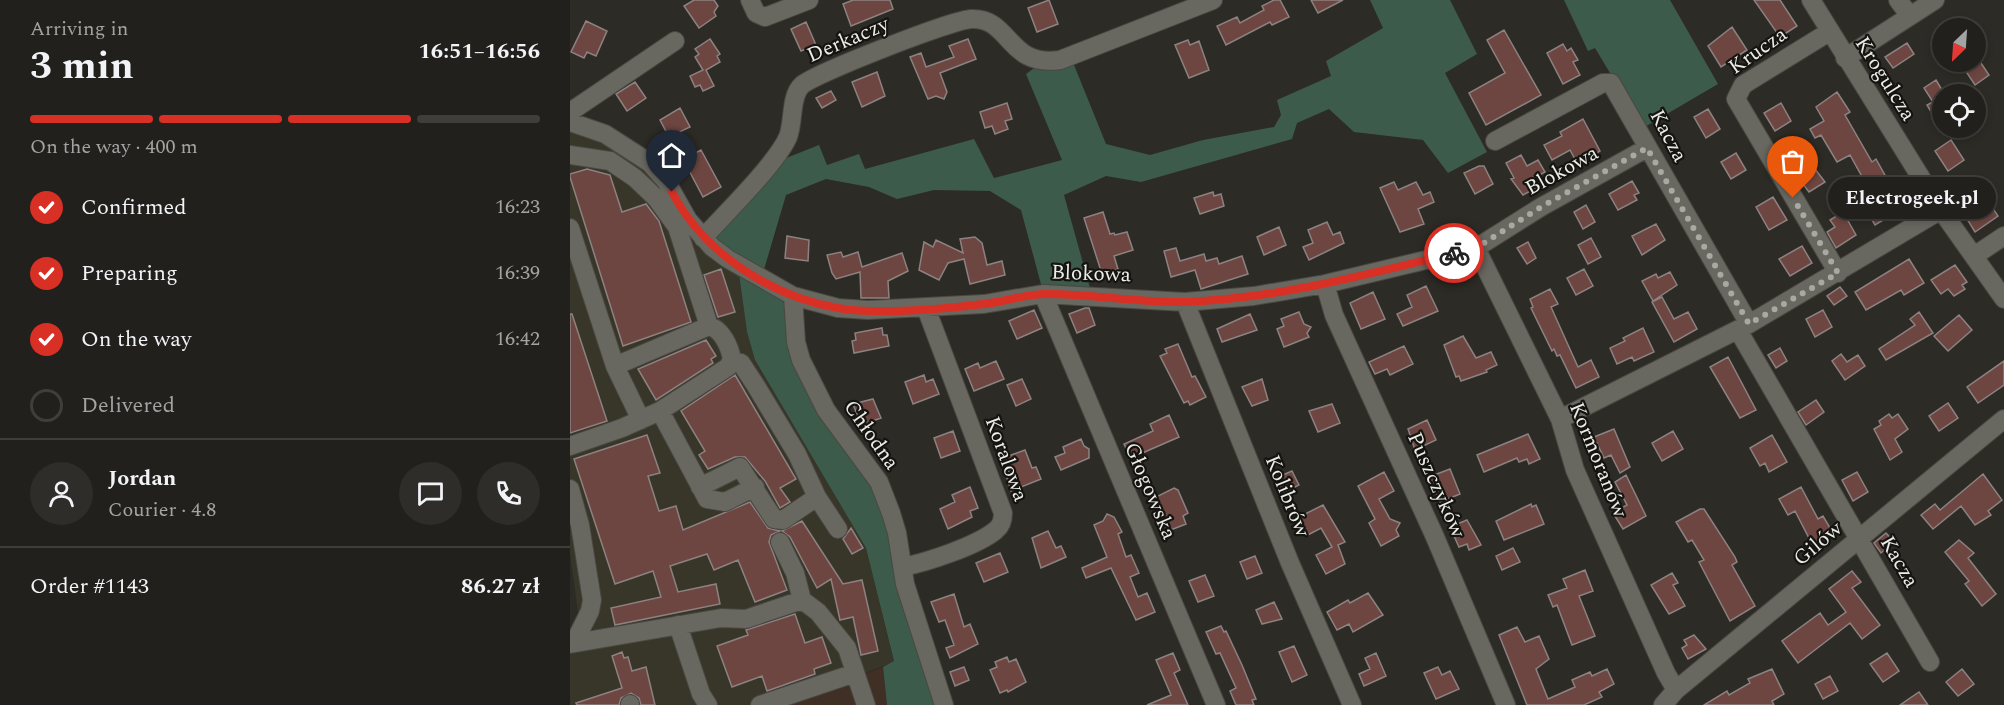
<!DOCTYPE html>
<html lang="en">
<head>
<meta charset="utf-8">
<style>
  :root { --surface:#22201c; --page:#2e2d29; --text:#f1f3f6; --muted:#a2a3a3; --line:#3f3e3b; --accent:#d93025 }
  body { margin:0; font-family:Spectral,serif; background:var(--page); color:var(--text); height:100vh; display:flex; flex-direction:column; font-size:22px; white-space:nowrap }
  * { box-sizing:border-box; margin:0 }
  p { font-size:20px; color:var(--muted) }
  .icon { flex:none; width:33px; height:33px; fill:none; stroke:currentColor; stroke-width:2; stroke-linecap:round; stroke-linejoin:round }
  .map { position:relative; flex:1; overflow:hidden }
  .drawer { display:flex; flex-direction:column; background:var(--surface); width:570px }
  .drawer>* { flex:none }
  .needle { width:39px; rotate:205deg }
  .tools { position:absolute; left:1362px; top:18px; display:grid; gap:12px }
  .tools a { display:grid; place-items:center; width:54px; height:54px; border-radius:50%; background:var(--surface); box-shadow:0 3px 9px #0003,0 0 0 2px var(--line); font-size:30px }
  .pin { position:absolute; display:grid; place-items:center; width:51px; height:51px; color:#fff; margin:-62px -26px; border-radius:50% 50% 50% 0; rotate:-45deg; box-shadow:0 0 6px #0007 }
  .pin .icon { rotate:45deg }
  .courier { position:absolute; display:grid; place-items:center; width:60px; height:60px; margin:-30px; border:4px solid #d93025; border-radius:50%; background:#fff; color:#222; box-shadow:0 2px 8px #0007 }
  .bubble { position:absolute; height:42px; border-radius:21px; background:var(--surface); box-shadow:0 3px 9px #0003,0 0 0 2px var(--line); font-size:20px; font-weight:700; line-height:42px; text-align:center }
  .head em { font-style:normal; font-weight:700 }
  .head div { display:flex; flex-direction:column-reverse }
  .head { display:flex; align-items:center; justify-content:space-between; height:102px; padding:0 30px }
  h1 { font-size:39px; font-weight:700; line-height:45px }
  .bar { display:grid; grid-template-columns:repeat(4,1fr); gap:9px 6px; align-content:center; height:72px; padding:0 30px }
  .bar i { height:8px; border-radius:4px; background:var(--line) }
  .bar .selected { background:var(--accent) }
  .bar p { grid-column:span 4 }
  .line { display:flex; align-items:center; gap:15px; padding:0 30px; border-top:2px solid var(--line) }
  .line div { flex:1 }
  .round { display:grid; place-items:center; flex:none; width:63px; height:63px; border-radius:32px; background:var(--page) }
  ol { padding:0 30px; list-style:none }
  li { display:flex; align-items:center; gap:18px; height:66px }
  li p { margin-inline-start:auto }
  li .icon { padding:6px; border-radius:50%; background:var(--accent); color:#fff; stroke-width:4 }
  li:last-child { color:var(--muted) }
  li i { width:33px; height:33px; border:3px solid var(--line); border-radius:50% }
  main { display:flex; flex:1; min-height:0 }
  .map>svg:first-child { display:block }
  .commercial { fill:#3f2f25 }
  .built { fill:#383529 }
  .green { fill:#3d5b4a }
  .building { fill:#6e4641; stroke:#8c8281; stroke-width:1.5 }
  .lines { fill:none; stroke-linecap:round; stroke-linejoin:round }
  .minor-casing { stroke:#494842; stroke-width:20 }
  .minor { stroke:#696860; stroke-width:18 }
  .done { stroke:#aaa8a3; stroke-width:6; stroke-dasharray:0 10.8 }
  .route { stroke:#d93025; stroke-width:8 }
  .labels { text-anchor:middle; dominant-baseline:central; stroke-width:4.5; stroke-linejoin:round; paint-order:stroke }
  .street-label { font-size:21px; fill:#edece7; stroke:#141411 }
</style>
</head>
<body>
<main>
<section class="drawer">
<div class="head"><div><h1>3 min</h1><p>Arriving in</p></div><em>16:51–16:56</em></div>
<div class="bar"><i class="selected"></i><i class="selected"></i><i class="selected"></i><i></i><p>On the way · 400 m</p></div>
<ol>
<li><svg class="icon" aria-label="check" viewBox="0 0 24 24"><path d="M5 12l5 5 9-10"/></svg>Confirmed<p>16:23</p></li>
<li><svg class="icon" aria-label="check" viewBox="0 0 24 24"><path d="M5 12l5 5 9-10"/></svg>Preparing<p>16:39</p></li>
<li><svg class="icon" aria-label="check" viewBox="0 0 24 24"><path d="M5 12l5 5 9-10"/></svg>On the way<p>16:42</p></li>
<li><i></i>Delivered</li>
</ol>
<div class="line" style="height:108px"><a class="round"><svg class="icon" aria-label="person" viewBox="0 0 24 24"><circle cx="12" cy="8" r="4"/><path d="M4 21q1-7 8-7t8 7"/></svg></a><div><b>Jordan</b><p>Courier · 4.8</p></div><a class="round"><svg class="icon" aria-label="chat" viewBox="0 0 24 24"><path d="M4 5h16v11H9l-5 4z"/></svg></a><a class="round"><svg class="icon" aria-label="phone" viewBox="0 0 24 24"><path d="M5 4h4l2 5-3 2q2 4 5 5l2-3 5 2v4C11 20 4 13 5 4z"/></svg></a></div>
<div class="line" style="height:78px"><div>Order #1143</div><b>86.27 zł</b></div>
</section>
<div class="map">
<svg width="1434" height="705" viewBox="0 0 1434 705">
  <rect width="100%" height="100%" fill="#2d2b25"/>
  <path class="commercial" d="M313 667 317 705H210L217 702Z"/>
  <path class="built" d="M0 128 62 155 169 274 177 332 185 360 296 548 324 662 210 705H0V648L30 633 9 620 0 553Z"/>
  <path class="green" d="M800 0H880L907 54 875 73 917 152 878 173 853 140 784 132 759 109 727 123 722 139 571 182 536 176 494 195 520 288H472L451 210 420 191 364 190 327 199 299 187 256 179 216 195 193 273 146 242V236L206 162 249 145 257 165 289 154 295 169 404 139 424 178 492 160 456 74 467 66 502 60 536 144 580 155 633 140 704 127 711 115 707 100 761 76 756 61 813 28Z
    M994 0H1100L1148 84 1073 128 1025 48 1018 51Z
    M169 274 209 297 215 304 221 344 304 484 370 705H317L313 667 324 661 296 548 185 360 177 332Z"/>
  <path class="building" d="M124 0H144L148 6 144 12 146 16 129 28 114 6Z
    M283 0H320L323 9 281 26 273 4Z
    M479 0 488 24 467 32 458 8Z
    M704 0H710L719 17 702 25 700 22 656 45 647 26 667 17 670 23 694 10 692 6Z
    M741 0H773L748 13Z
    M1184 0H1210L1227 26 1210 37Z
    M16 21 37 31 26 56 17 52 14 58 1 52Z
    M236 22 246 45 231 51 221 29Z
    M1162 27 1177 50 1151 67 1138 46Z
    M934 30 971 95 916 125 899 93 935 73 917 40Z
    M140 39 150 54 147 56 150 62 136 70 144 86 133 91 130 85 125 87 120 76 133 70 125 57 129 54 125 49Z
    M398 39 406 59 370 73 377 92 374 99 366 96 358 99 340 57 351 53 356 67 384 57 379 46Z
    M618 40 620 45 629 41 639 70 619 78 605 45Z
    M1337 43 1344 54 1323 68 1315 57Z
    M993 44 997 51 1001 48 1008 60 1003 62 1010 75 993 84 977 53Z
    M1409 60 1419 75 1405 85 1395 70Z
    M307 72 315 96 292 107 282 82Z
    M1366 80 1372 90V130L1357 105 1363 102 1354 88Z
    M65 82 76 98 57 111 46 94Z
    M261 91 266 100 252 108 246 98Z
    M1267 92 1280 112 1275 115 1302 162 1306 159 1316 177 1309 181 1327 212 1305 225 1295 208 1306 202 1280 155 1267 162 1251 135 1245 138 1240 129 1254 121 1246 107Z
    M437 103 442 119 435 121 438 129 425 134 422 126 415 128 410 112Z
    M1211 103 1221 121 1205 131 1194 113Z
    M110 108 120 127 99 137 90 120Z
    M1138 109 1150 129 1136 138 1124 117Z
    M1013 119 1030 151 1008 165 1000 150 982 160 974 145 992 136 990 132Z
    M1381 140 1394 160 1378 171 1365 151Z
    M131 150 151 187 133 197 113 159Z
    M1166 153 1176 170 1161 179 1151 162Z
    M951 155 957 166 968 160 975 172 964 178 968 187 953 195 941 179 944 178 936 163Z
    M1239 161 1255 182 1239 192 1223 171Z
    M909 166H914L923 184 905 194 894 173Z
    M17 169 40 175 52 212 76 204 89 221 121 322 53 346 0 177V174Z
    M1062 181 1069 193 1064 195 1067 200 1048 210 1039 194Z
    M824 182 828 190 846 182 853 195 860 192 864 202 848 209 854 224 830 232 810 188Z
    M643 192 644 196 651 194 654 206 630 214 624 198Z
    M1414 195 1428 216 1405 232 1397 219 1403 215 1399 210 1407 205 1404 201Z
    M1203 197 1217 220 1199 230 1186 207Z
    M1016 205 1025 222 1013 229 1004 212Z
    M533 212 540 234 544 233 545 235 557 232 563 250 544 256 548 269 532 274 514 218Z
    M1273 212 1286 235 1266 248 1257 232 1265 227 1260 220Z
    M757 222 763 235 770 232 774 243 739 260 733 247 743 243 738 230Z
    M1086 224 1095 240 1072 255 1062 236Z
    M709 227 716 245 694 255 687 237Z
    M217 236 239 240 238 261 215 258Z
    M405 237 412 243 417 265 432 261 435 275 400 284 394 259 378 263 369 280 349 270 354 242 363 247 366 240 393 253 390 239Z
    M1021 238 1031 257 1018 264 1008 245Z
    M958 242 966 258 957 264 947 248Z
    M1232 246 1242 263 1220 276 1209 259Z
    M606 248 610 261 634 254 636 261 647 258 649 264 672 256 678 274 631 289 625 270 601 277 594 251Z
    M271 252 273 257 288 252 292 267 332 253 338 271 318 281 319 298H291L290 272 266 279 262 273 257 255Z
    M1339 259 1354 283 1334 295 1331 290 1296 310 1285 292Z
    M1385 265 1397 282 1392 285 1395 289 1384 296 1378 289 1371 294 1361 280Z
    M151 269 165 312 148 317 134 275Z
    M1014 269 1023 286 1006 295 997 278Z
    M1100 272 1107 285 1083 301 1072 281 1086 274 1088 278Z
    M856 286 868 311 833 326 827 314 842 307 837 295Z
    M1270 287 1277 296 1264 305 1257 296Z
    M980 289 988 304 981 307 1008 367 1021 360 1029 377 1006 388 990 355 987 356 984 349 982 351 961 308 963 307 960 299Z
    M803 292 815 319 791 329 780 303Z
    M1092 297 1104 319 1118 312 1127 329 1104 342 1082 302Z
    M515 308H519L525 325 507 333 499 314Z
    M464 310 472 328 447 339 439 321Z
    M1253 310 1262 327 1245 337 1236 319Z
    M729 312 734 324 741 327 737 333 739 337 714 347 707 329 714 326 711 319Z
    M1349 312 1363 333 1316 360 1309 349 1345 325 1340 319Z
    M0 314H2L37 421 0 433Z
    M680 314 687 330 652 342 647 329Z
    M1389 315 1402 330 1378 351 1364 336Z
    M312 328 313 335H317L319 346 284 353 282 341 286 340 285 333Z
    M1073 328 1084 352 1064 361 1062 357 1047 364 1040 348 1055 341 1053 338Z
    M893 336 906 358 921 352 927 365 916 370 917 372 891 381 889 376 886 377 874 345Z
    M136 340 146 356 141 359 143 363 86 400 68 369Z
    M608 344 622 377 625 376 636 397 620 405 618 401 614 403 590 356 597 353 595 349Z
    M834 346 843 364 820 375 817 369 805 374 799 362Z
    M1210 348 1217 361 1206 368 1198 355Z
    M1271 354 1277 362 1288 355 1295 366 1275 380 1262 361Z
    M1158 357 1186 410 1170 418 1140 367Z
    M426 361 434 379 404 391 395 369 408 363 410 368Z
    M1434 361V385L1408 403 1397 387Z
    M165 375 226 479 210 488 220 502 210 508 195 481 175 457H165L138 469 129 455 135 451 111 411Z
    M354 375 356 382 363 379 369 394 343 404 335 382Z
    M452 379 461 399 446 406 437 385Z
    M692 379 698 400 682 406 672 387Z
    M303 399 311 418 291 425 283 404Z
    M1246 400 1254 412 1236 425 1228 412Z
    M1378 403 1388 418 1369 431 1359 416Z
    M762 404 770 423 748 432 739 411Z
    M1319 414 1322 418 1328 414 1338 429 1325 439 1332 452 1320 460 1304 429 1311 425 1309 421Z
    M599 415 609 437 561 458 554 444 583 431 580 424Z
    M857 420 866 440 845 450 838 429Z
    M1044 429 1060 467 1050 473 1041 455 1034 458 1024 437Z
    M383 431 390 451 371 458 364 438Z
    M1103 431 1113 449 1092 461 1082 443Z
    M958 434 970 459 959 464 957 459 949 462 947 458 914 472 907 455Z
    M77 435 90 473 78 476 89 511 106 506 113 530 180 502 198 528 210 531 201 535 199 542 217 590 185 602 168 560 144 570 137 554 100 566 108 592 146 584 150 604 45 625 41 608 91 597 83 571 45 584 4 459Z
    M1202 435 1217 462 1199 472 1195 463 1190 466 1180 448Z
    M511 439 514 446 519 449V458L491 470 485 457 495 453 493 447Z
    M455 450 462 468 466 467 471 479 441 491 437 478 441 477 433 458Z
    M880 469 890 494 870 502 859 477Z
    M722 471 729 485 713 493 706 478Z
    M814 472 824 491 809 499 820 519 830 523 826 530 829 536 811 546 799 523 805 519 788 486Z
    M1287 472 1298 492 1283 501 1272 480Z
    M1413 474 1432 500 1418 511 1421 515 1405 525 1391 506 1363 529 1351 515 1365 504 1370 510Z
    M1056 475 1076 516 1053 529 1043 513 1057 505 1045 482Z
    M400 487 408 508 400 511 402 517 378 529 370 509 385 502 382 495Z
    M1231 487 1248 519 1253 516 1263 533 1242 544 1225 511 1218 515 1209 499Z
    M604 488 608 490 618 513 613 516 616 524 598 531 584 498Z
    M961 504 962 507 966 505 974 524 934 540 926 521Z
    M753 505 775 542 768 545 775 564 756 574 746 555 762 547 751 528 736 536 727 518Z
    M1130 509H1134L1165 557 1167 562 1162 565 1185 606 1160 621 1129 562 1134 560 1122 540 1118 542 1106 522Z
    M537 514 544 517 552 532 548 534 556 557 561 555 569 573 560 577 568 597 577 593 585 612 566 620 541 568 516 578 512 568 537 557 524 525 533 521Z
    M897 520 911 545 899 550 897 544 889 547 880 527Z
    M232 521 273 584 292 580 308 651 291 655 283 617 270 620 261 579 247 588 220 537 212 531Z
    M281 528 293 548 282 554 273 539Z
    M478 531 486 548 491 546 496 557 471 568 462 538Z
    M1316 533 1324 542 1311 553 1304 543Z
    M1389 540 1404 553 1398 558 1426 594 1412 606 1395 584 1399 581 1375 552Z
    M943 548 950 562 932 570 926 556Z
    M430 553 438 572 414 582 406 563Z
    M685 556 692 573 677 579 670 562Z
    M1015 570 1023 591 1009 596 1025 636 1002 645 987 605 983 607 978 595 997 588 993 579Z
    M1282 571 1291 582 1282 588 1310 625 1292 639 1280 623 1228 663 1212 641 1250 613 1258 625 1276 612 1259 589Z
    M1102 573 1108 583 1103 585 1115 606 1099 614 1081 585Z
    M635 575 644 596 628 602 619 581Z
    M798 593 813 615 783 632 779 624 767 630 757 612 778 600 780 603Z
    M384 594 394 627 400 624 408 644 380 658 376 648 384 645 375 620 369 622 361 602Z
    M704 602 712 619 692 624 686 610Z
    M225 614 235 643 252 637 261 663 244 669 245 674 197 691 192 676 162 687 147 646 178 635 176 630Z
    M651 626 654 632 656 631 672 665 686 699 682 700 684 705H666L660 691 666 688 650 653 646 654 636 632Z
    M947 627 955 642 969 636 979 659 966 669 978 699 1005 687 1002 680 1020 672 1022 676 1037 669 1044 684 1029 692 1032 697 1014 705H957L929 635Z
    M1124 635 1136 649 1118 659 1112 648 1117 645 1114 640Z
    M724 646 737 675 722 682 709 652Z
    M52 652 54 658 58 657 62 671 76 667 85 705H71L69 698 61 693 51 698 49 705H7L6 703 52 688 42 656Z
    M603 653 610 670 604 673 618 705H577L601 695 586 660Z
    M806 653 816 676 794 686 789 674 800 669 795 658Z
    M1317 653 1329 671 1313 682 1300 664Z
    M437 657 439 662 446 659 456 682 438 692 437 690 430 693 420 670 427 667 425 662Z
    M394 667 399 680 385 686 380 672Z
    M868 667 872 675 880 671 889 689 866 699 854 673Z
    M1202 669 1214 694 1202 701 1204 705H1134L1157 691 1159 695 1180 683 1178 679Z
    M1392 669 1404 684 1388 696 1376 682Z
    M1260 676 1268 691 1253 699 1245 684Z
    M1349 692 1358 705H1330Z"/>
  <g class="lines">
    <g class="minor-casing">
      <path id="minor" d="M180 0 186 13 195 17 239 0
        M1241 0 1371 210 1434 299
        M1328 0 1340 16
        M1259 32 1173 85 1166 99 1268 273
        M1275 58 1365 0
        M0 112 105 41
        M0 122 35 134 80 163 96 181 118 220 142 247 158 259 223 296 268 308 298 310 414 304 473 294 615 302 684 296 755 284 906 248 971 207 1077 148
        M925 141 1033 83H1041L1179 324
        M0 155 40 161 65 178 86 198 107 227 139 326
        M0 228 45 366 71 420
        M133 238C155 214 206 164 218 137 224 122 220 96 232 85 246 73 382 20 401 19 441 17 437 68 490 60L643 0
        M906 248 990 419 1005 470 1096 673 1106 690
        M1404 256 1434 236
        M755 284 764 315 865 537 936 705
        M473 294 646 705
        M223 296 226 342 231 360 256 410 309 482 321 513 327 533 335 584 374 705
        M615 302 720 563 782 705
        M1168 330 1360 662
        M162 360 171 363 186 386 227 454 247 497
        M90 411 137 499 155 502 185 487
        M990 419 1179 324 1371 210
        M0 446 52 428 90 411 158 367 162 360C160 347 152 329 139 326L45 366
        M130 487 170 467 204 519 213 520 247 497 268 529
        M0 489 10 525 22 600 20 611 4 643
        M210 542 225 573 232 600
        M333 567C357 562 407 546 426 530 431 526 433 520 433 513L356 308
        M108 625 131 694 138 705
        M0 644 151 618 176 619 232 600 248 612 277 648 296 705
        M60 704V705
        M190 705 285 673
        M1093 705 1106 690 1434 419"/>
    </g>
    <use href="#minor" class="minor"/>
  </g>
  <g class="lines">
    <path class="done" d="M884 253 906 248 971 207 1077 148 1179 324 1268 273 1223 198"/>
    <path class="route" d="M102 192C134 253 200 296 268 308 308 315 372 309 413 304 434 302 455 294 476 294 522 294 570 303 616 302 708 298 796 275 884 253"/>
  </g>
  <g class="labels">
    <g class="street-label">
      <text transform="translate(278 40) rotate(-23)">Derkaczy</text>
      <text transform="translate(1188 51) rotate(-35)">Krucza</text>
      <text transform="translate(1315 79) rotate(58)">Krogulcza</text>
      <text transform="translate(1098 136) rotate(62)">Kacza</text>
      <text transform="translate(992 171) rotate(-29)">Blokowa</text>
      <text transform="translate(521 274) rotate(2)">Blokowa</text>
      <text transform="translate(301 435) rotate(55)">Chłodna</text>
      <text transform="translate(436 459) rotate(70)">Koralowa</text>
      <text transform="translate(1028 460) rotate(68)">Kormoranów</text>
      <text transform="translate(866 485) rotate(66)">Puszczyków</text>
      <text transform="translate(580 491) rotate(67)">Głogowska</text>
      <text transform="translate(717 496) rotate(68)">Kolibrów</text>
      <text transform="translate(1248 544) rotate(-40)">Gilów</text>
      <text transform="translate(1329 562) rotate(60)">Kacza</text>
    </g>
  </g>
</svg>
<div class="tools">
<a><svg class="needle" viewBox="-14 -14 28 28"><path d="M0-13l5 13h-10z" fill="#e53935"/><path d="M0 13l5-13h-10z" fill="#a2a3a3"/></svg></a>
<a><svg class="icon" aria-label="locate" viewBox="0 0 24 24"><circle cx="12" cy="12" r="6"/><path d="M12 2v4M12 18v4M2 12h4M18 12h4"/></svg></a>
</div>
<div class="pin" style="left:1223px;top:198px;background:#ea580c"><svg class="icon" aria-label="bag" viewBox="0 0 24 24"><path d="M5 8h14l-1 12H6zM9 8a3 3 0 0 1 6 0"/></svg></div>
<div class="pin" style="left:102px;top:192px;background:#1f2937"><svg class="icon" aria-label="home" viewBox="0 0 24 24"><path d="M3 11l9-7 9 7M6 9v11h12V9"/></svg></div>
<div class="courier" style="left:884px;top:253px"><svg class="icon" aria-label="bike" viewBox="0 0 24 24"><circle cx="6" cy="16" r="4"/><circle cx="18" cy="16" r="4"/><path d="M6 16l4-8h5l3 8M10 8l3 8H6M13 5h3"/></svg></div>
<div class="bubble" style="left:1258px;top:177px;width:168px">Electrogeek.pl</div>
</div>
</main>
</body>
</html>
